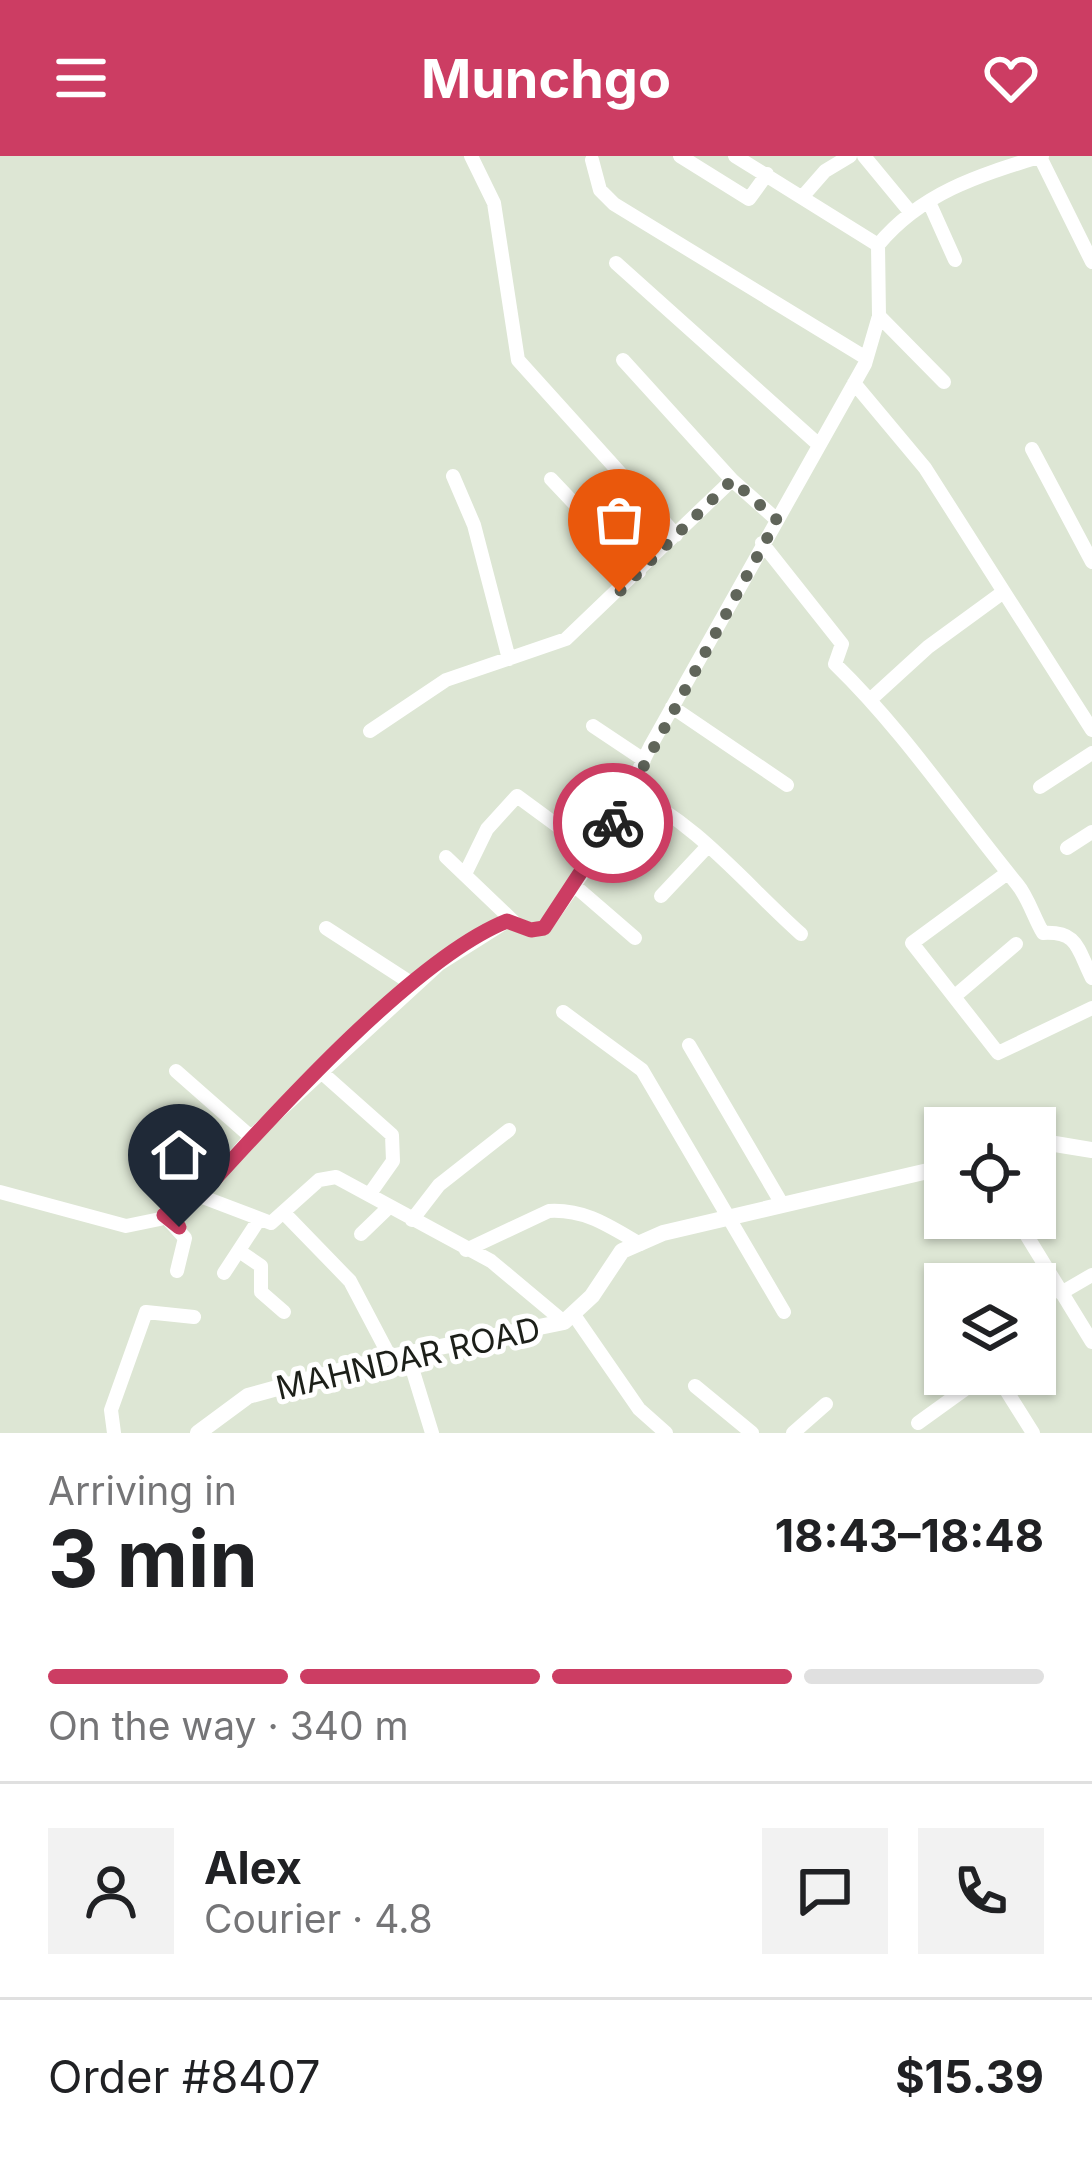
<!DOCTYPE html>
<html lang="en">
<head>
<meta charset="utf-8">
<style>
  :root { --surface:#fff; --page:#f2f2f2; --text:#202124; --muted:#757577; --line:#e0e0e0; --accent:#cc3d63 }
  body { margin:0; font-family:Inter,sans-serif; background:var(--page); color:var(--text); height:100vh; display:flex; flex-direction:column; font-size:45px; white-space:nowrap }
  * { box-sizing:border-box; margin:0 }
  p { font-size:39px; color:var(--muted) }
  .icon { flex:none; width:66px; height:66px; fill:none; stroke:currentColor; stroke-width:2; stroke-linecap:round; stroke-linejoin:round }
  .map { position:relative; height:1277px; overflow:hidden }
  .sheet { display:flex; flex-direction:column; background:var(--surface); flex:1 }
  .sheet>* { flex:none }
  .controls { position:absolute; left:924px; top:951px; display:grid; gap:24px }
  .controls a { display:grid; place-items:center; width:132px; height:132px; border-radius:0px; background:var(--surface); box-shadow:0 3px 9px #0004; font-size:60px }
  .pin { position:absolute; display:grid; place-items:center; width:102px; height:102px; color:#fff; margin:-123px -51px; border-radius:50% 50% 50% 0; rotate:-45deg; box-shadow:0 0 12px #0007 }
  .pin .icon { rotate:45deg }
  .courier { position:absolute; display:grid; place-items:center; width:120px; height:120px; margin:-60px; border:9px solid #cc3d63; border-radius:50%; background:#fff; color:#222; box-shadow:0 3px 15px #0007 }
  .headline em { font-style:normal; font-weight:700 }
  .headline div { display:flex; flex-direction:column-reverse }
  .headline { display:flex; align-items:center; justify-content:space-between; height:204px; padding:0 48px }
  h1 { font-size:78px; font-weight:700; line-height:90px }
  .bar { display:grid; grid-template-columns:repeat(4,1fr); gap:18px 12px; align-content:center; height:144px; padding:0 48px }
  .bar i { height:15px; border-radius:9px; background:var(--line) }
  .bar .on { background:var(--accent) }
  .bar p { grid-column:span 4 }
  .line { display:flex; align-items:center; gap:30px; padding:0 48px; border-top:3px solid var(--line) }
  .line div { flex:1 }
  .round { display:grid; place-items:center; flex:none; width:126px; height:126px; border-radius:0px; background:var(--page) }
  header { display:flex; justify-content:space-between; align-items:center; height:156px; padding:0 48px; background:var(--accent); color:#fff; font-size:54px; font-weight:700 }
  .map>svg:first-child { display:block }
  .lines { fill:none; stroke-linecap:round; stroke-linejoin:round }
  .minor { stroke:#fff; stroke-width:14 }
  .tertiary { stroke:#fff; stroke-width:16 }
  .done { stroke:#60655a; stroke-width:12; stroke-dasharray:0 21.6 }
  .route { stroke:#cc3d63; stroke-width:15 }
  .labels { text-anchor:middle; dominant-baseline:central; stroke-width:10; stroke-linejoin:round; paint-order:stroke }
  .street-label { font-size:33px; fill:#1c1f19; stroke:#fff }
</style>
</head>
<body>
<header><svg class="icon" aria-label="menu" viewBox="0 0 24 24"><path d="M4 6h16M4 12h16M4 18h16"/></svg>Munchgo<svg class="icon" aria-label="heart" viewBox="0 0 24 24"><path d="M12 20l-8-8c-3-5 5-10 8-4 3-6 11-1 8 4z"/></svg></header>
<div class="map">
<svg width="1092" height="1277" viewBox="0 0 1092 1277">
  <rect width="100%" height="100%" fill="#dde6d4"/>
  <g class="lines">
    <path class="minor" d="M471 0 494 47 518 204 676 379
      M680 0 749 43 767 18
      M735 0 878 89
      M864 0 911 57
      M1040 1 1092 106
      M592 4 600 34 614 48 866 202
      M804 39 825 15 850 0
      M929 46 955 104
      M616 107 819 289
      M879 160 944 226
      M623 204 732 324 777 364
      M854 227 925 312 1092 574
      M1032 293 1092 406
      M453 320 474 369 509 503
      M551 323 639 416
      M762 387 842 488 835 508C904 575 957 655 1017 728 1028 741 1034 762 1043 777 1078 775 1077 792 1092 822
      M871 543 928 491 1002 437
      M672 551 787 629
      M593 570 644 604
      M370 575 446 524 566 483 732 324
      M1040 631 1092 597
      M628 634C697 667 745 728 801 778
      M1067 692 1092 676
      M446 701 514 766
      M466 716 487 673 517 640 596 698
      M1006 718 912 787 998 897 1092 852
      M576 731 635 782
      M661 740 707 691
      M326 772 414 829
      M955 840 1016 788
      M563 856 642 914 784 1156
      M689 889 782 1048
      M176 915 251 981
      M320 915 392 979 393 1005 369 1039
      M1035 1034 1048 1059
      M0 1036 126 1070 160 1063 200 1040 251 981 439 808 507 765 531 774 544 772 601 691 650 591 865 208 879 160 878 89C922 36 980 19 1042 0
      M200 1040 271 1067 319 1024 336 1021 491 1105 564 1166
      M284 1057 350 1125 390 1201
      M164 1059 185 1082 177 1115
      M1016 1062 1092 1186
      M412 1064 439 1029 509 974
      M361 1078 389 1051
      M466 1094 549 1055C585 1053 609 1070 640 1088
      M239 1095 261 1110V1136L284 1156
      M224 1117 258 1065
      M1061 1137 1092 1119
      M574 1159 639 1253 666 1277
      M1035 1185 1046 1177
      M408 1199 432 1277
      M996 1218 1033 1277
      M695 1230 752 1277
      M918 1267 986 1218
      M114 1277 111 1254 146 1156 194 1161
      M793 1277 826 1248"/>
    <path class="tertiary" d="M1035 992 1055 988 1092 994
      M198 1277 248 1240 390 1201 564 1166 592 1140 622 1095 663 1077 945 1011"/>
  </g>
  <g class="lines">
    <path class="done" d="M613 667 777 364 732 324 619 436"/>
    <path class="route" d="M179 1071 164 1059C176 1048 193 1048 203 1036 273 959 414 802 507 765L531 774 544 772 613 667"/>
  </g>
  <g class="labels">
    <g class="street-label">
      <text transform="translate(408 1202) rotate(-13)">MAHNDAR ROAD</text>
    </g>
  </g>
</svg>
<div class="controls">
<a><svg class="icon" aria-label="locate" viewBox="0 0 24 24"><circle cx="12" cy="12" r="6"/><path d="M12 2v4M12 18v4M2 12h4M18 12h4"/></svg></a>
<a><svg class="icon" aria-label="layers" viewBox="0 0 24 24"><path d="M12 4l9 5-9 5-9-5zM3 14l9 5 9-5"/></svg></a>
</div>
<div class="pin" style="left:619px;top:436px;background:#ea580c"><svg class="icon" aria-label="bag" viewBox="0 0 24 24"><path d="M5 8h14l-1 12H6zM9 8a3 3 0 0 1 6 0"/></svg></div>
<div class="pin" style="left:179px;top:1071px;background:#1f2937"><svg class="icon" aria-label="home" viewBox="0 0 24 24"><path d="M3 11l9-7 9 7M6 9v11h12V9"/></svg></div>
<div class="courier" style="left:613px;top:667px"><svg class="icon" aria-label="bike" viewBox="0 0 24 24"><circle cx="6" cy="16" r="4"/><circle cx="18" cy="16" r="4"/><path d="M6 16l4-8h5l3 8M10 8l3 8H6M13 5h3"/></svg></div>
</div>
<section class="sheet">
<div class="headline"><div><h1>3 min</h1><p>Arriving in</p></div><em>18:43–18:48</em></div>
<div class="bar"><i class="on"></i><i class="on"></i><i class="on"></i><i></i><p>On the way · 340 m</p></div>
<div class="line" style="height:216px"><a class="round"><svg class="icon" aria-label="person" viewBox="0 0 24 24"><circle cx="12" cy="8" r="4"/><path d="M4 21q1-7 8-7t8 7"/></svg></a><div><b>Alex</b><p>Courier · 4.8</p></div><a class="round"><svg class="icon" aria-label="chat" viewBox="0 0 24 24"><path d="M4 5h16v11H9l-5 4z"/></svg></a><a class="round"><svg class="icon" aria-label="phone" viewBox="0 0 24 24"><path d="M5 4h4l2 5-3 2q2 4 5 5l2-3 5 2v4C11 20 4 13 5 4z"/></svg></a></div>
<div class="line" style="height:156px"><div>Order #8407</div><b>$15.39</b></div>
</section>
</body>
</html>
